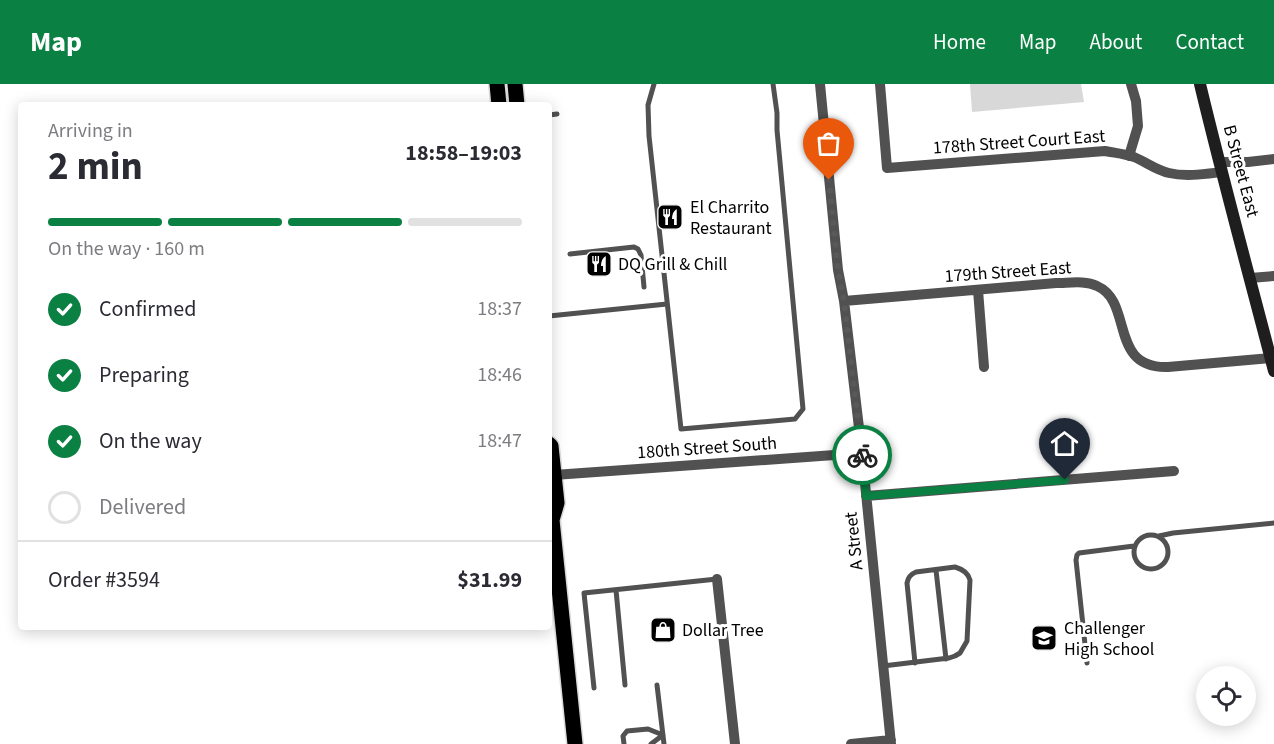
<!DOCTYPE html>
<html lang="en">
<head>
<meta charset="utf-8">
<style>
  :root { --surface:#fff; --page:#f7f7f7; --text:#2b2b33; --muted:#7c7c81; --line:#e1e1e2; --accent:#0b8043 }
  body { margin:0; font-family:"Source Sans 3",sans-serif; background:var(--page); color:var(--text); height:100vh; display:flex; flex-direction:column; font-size:22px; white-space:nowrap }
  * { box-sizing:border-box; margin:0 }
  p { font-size:20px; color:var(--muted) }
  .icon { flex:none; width:33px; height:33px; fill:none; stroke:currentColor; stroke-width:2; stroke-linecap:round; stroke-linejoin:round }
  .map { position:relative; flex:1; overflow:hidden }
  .side { position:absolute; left:18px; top:18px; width:534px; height:528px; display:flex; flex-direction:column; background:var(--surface); border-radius:6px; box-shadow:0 3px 15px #0003 }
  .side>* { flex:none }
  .controls { position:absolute; left:1196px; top:582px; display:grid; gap:12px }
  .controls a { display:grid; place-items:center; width:60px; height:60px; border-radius:50%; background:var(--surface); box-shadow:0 3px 15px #0003; font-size:30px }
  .pin { position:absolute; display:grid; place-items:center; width:51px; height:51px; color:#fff; margin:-62px -26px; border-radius:50% 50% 50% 0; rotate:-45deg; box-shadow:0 0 6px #0007 }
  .pin .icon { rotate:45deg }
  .courier { position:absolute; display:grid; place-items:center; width:60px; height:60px; margin:-30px; border:4px solid #0b8043; border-radius:50%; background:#fff; color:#222; box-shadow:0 2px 8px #0007 }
  .headline em { font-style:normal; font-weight:700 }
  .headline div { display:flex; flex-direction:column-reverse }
  .headline { display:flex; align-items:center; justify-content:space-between; height:102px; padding:0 30px }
  h1 { font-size:39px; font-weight:700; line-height:45px }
  .bar { display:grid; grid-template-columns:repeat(4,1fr); gap:9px 6px; align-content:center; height:72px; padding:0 30px }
  .bar i { height:8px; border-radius:4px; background:var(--line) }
  .bar .on { background:var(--accent) }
  .bar p { grid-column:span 4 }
  .line { display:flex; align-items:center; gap:15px; padding:0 30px; border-top:2px solid var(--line) }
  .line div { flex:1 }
  ol { padding:0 30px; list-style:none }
  li { display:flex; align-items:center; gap:18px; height:66px }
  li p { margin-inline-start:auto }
  li .icon { padding:6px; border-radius:50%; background:var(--accent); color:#fff; stroke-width:4 }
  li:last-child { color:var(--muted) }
  li i { width:33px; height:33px; border:3px solid var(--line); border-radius:50% }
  header { display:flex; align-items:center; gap:36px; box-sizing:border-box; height:84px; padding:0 30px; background:var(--accent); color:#fff }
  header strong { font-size:28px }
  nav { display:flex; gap:33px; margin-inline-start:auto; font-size:21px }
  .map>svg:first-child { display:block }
  .green { fill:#d8d8d8 }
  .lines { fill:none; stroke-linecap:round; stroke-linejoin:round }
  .primary-casing { stroke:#dbdbdb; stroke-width:18 }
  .lane { stroke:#515151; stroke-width:5 }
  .street { stroke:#515151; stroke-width:10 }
  .secondary { stroke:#1e1e1e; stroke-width:12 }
  .primary { stroke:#000; stroke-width:15 }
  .done { stroke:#595959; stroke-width:6; stroke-dasharray:0 10.8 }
  .route { stroke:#0b8043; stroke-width:8 }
  .labels { text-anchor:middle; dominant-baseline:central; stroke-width:6; stroke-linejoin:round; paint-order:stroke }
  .street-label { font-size:18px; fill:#000; stroke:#fff }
  .poi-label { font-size:18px; fill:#000; stroke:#fff; text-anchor:start }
</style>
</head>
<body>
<header>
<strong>Map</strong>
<nav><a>Home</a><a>Map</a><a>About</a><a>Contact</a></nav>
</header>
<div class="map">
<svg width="1274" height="660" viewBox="0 0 1274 660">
  <rect width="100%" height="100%" fill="#fff"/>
  <path class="green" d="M970 0H1081L1084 18 972 28Z"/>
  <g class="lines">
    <g class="primary-casing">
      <path id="primary" d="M497 0 499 21
        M515 0 517 21
        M549 360 551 362 557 419 552 436
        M549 430 552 436 575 660"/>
    </g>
    <path class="lane" d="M654 0 648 21 649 52 681 345 795 335 803 325 777 46V29L773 0
      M549 31 557 30
      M570 170 634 163 638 165 641 171 644 203
      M549 232 667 220
      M1134 468a17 17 0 1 1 34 0a17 17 0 1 1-34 0Z
      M1159 452 1173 449 1274 439
      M936 486 946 575
      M616 506 625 601
      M1087 579 1076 476 1077 471 1079 469 1134 462
      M883 582 949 574 955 572 960 569 967 557 970 496C968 488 962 485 955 483L916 488C911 490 908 493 907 499L915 579
      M657 601 664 660
      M594 604 584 509 717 495
      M624 660 623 652 627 647 648 645 663 651
      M651 660 663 651"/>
    <path class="street" d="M820 0 838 186 844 217 862 369 891 660
      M880 0 887 84 1105 67C1115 69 1125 70 1134 73 1146 78 1156 86 1169 89 1186 93 1205 90 1222 88
      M1129 72 1138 42 1136 17 1131 0
      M1219 78H1248L1274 75
      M1250 194 1274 192
      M978 206 984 283
      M844 217 1056 199C1069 199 1085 196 1097 202 1134 218 1108 285 1168 283L1271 274
      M554 391 862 369
      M866 412 1174 387
      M717 495 735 660
      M851 660 891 656"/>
    <path class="secondary" d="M1200 0C1223 96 1249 191 1274 287"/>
    <use href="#primary" class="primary"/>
  </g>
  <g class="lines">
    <path class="done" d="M829 96 838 186 844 218 862 371"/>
    <path class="route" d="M862 371 866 412 1065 396"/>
  </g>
  <defs>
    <g id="restaurant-square" transform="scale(1.35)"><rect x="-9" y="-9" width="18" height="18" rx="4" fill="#000" stroke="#fff"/><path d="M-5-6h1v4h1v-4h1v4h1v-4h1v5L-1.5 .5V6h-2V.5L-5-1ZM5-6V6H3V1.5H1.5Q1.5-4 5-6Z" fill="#fff"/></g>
    <g id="shop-square" transform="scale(1.35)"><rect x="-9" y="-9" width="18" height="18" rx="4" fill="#000" stroke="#fff"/><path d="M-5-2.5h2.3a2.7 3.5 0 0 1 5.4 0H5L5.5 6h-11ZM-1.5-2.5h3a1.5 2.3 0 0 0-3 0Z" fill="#fff"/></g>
    <g id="school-square" transform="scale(1.35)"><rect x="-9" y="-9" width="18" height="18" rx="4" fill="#000" stroke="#fff"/><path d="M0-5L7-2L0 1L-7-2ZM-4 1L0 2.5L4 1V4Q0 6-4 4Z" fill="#fff"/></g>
  </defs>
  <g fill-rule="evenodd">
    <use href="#restaurant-square" x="670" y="133"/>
    <use href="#restaurant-square" x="599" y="180"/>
    <use href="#shop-square" x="663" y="546"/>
    <use href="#school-square" x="1044" y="554"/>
  </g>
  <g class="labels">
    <g class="street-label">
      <text transform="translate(1019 58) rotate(-4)">178th Street Court East</text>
      <text transform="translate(1241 87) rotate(75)">B Street East</text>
      <text transform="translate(1008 188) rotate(-4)">179th Street East</text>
      <text transform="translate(707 364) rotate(-4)">180th Street South</text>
      <text transform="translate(854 457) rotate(-96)">A Street</text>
    </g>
    <g class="poi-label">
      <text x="690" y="123">El Charrito<tspan x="690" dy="21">Restaurant</tspan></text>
      <text x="618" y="180">DQ Grill &amp; Chill</text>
      <text x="1064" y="544">Challenger<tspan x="1064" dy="21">High School</tspan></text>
      <text x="682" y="546">Dollar Tree</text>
    </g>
  </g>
</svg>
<div class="controls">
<a><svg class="icon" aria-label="locate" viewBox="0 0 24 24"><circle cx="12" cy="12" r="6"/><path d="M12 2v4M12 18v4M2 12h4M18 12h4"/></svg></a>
</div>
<div class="pin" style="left:829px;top:96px;background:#ea580c"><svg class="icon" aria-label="bag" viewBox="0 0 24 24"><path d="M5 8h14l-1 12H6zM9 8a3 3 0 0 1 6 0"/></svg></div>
<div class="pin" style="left:1065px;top:396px;background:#1f2937"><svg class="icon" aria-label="home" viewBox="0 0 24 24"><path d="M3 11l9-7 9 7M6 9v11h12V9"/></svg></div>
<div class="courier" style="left:862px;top:371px"><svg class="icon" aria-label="bike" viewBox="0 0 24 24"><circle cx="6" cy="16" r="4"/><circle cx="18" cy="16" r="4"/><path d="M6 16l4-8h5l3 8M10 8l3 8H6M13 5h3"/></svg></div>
<section class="side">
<div class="headline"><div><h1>2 min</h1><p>Arriving in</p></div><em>18:58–19:03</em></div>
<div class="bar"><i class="on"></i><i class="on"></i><i class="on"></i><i></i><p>On the way · 160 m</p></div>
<ol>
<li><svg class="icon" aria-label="check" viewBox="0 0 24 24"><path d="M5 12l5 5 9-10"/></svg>Confirmed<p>18:37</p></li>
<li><svg class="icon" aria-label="check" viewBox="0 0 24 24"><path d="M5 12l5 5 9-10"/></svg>Preparing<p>18:46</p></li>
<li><svg class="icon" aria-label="check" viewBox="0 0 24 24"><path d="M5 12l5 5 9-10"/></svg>On the way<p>18:47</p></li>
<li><i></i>Delivered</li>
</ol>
<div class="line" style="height:78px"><div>Order #3594</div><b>$31.99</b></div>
</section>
</div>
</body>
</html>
